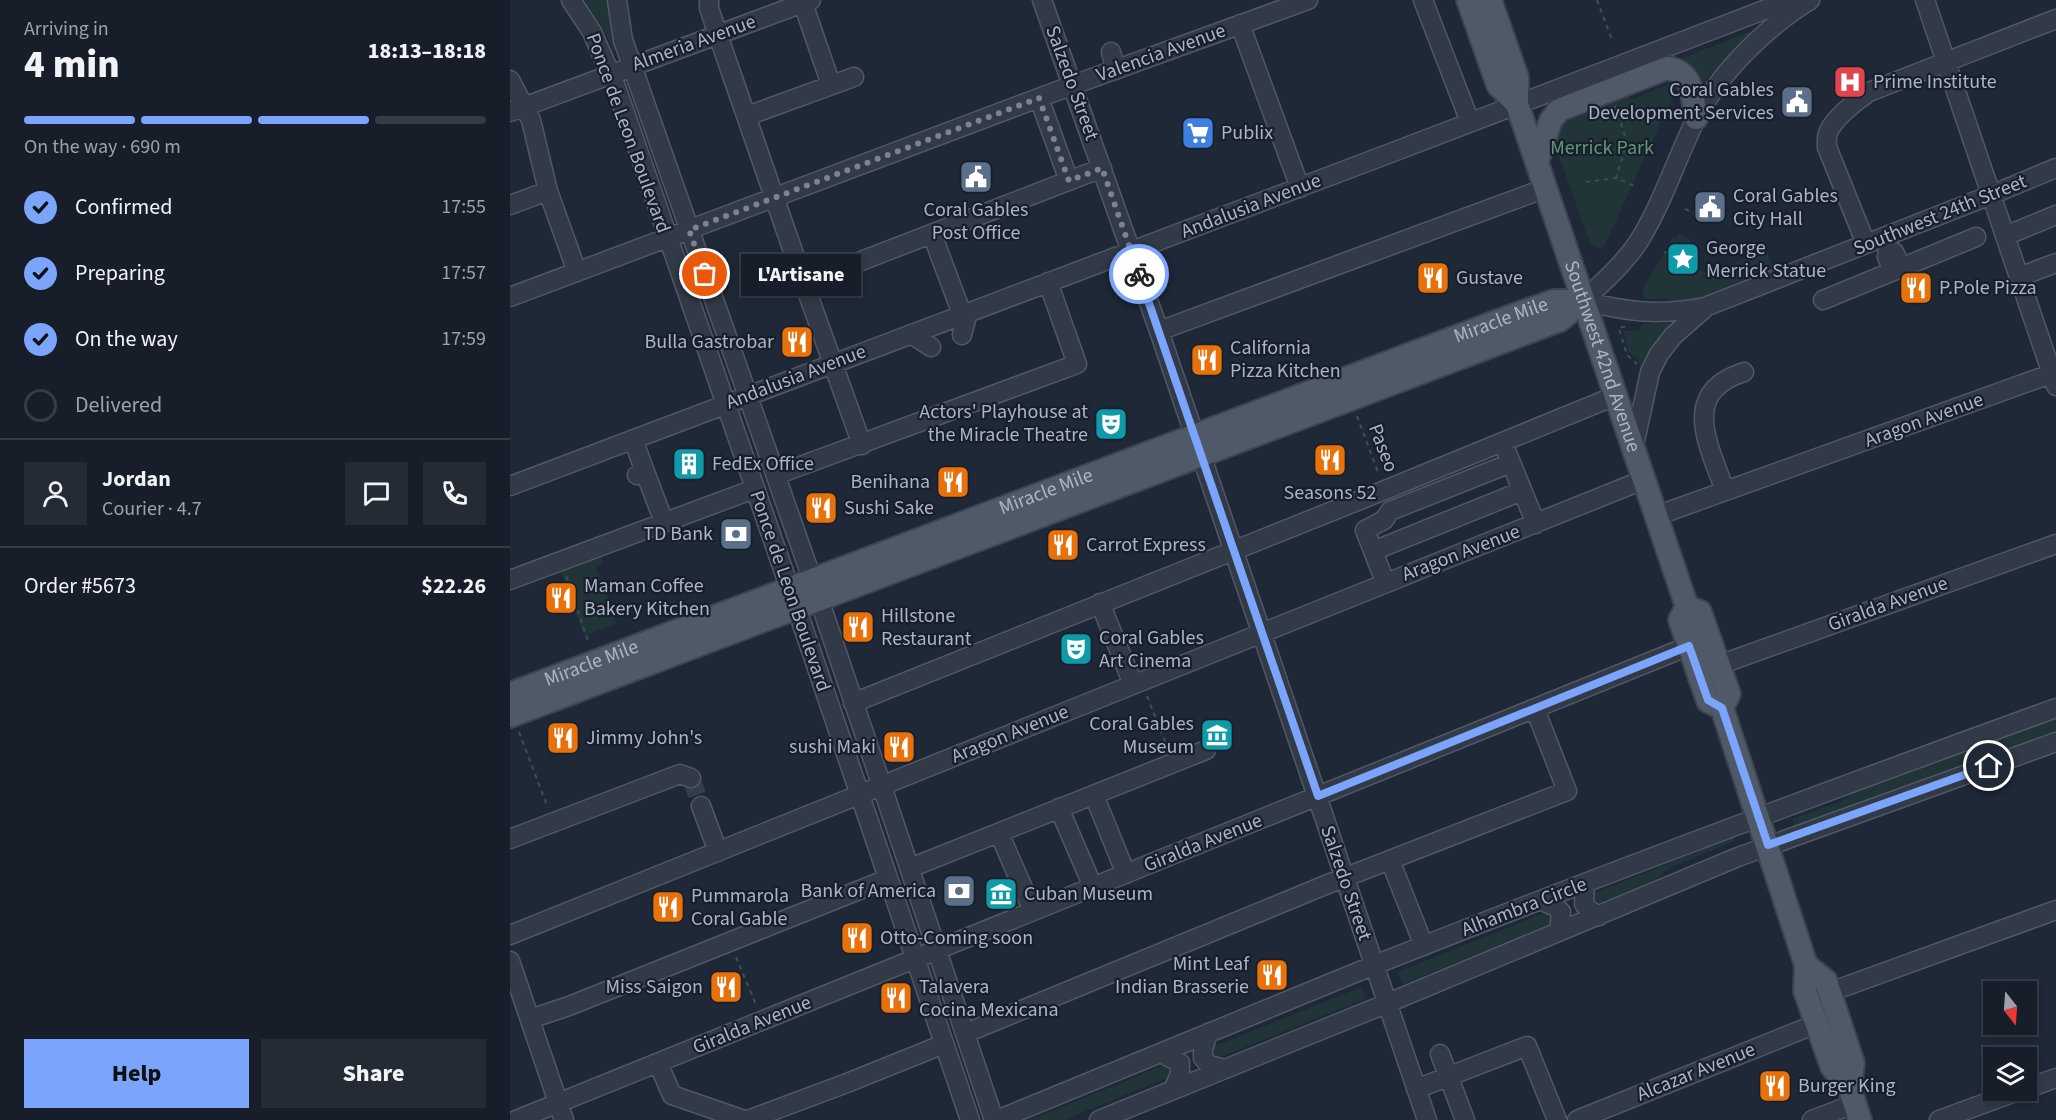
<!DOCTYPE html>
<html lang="en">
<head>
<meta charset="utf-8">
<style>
  :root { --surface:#171e29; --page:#242b35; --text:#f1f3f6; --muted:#9ea2a8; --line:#363c46; --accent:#7ba5fc }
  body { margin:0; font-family:"Source Sans 3",sans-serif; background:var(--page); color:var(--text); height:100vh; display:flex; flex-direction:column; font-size:22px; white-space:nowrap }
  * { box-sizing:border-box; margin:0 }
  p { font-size:20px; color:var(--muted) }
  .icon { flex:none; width:33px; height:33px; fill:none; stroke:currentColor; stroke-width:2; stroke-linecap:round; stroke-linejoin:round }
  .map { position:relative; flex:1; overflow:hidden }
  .drawer { display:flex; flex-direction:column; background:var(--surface); width:510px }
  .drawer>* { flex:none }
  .needle { width:39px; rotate:163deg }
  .controls { position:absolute; left:1473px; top:981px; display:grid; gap:12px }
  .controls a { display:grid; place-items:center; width:54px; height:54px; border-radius:0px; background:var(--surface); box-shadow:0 3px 9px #0003,0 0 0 2px var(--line); font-size:30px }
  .pin { position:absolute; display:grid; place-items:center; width:51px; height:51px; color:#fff; margin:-26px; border:3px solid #fff; border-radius:50%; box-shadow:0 2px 6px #0007 }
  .courier { position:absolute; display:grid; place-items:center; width:60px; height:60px; margin:-30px; border:4px solid #7ba5fc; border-radius:50%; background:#fff; color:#222; box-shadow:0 2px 8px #0007 }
  .bubble { position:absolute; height:42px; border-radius:0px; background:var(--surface); box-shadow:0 3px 9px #0003,0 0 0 2px var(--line); font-size:20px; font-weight:800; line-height:42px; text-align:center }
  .headline em { font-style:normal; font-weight:800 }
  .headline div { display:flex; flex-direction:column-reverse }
  .headline { display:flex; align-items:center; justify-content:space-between; height:102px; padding:0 24px }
  h1 { font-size:39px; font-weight:800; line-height:45px }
  .bar { display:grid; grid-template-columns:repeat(4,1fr); gap:9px 6px; align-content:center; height:72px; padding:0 24px }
  .bar i { height:8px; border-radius:4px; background:var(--line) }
  .bar .active { background:var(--accent) }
  .bar p { grid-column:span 4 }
  .line { display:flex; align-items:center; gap:15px; padding:0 24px; border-top:2px solid var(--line) }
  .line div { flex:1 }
  .round { display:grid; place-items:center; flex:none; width:63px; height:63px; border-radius:0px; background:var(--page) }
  ol { padding:0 24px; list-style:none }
  li { display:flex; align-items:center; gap:18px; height:66px }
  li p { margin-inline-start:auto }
  li .icon { padding:6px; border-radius:50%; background:var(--accent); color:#111; stroke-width:4 }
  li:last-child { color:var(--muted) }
  li i { width:33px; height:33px; border:3px solid var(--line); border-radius:50% }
  .cta { display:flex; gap:12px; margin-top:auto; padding:12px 24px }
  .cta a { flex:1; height:69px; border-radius:0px; background:var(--accent); color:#111; font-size:24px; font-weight:800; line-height:69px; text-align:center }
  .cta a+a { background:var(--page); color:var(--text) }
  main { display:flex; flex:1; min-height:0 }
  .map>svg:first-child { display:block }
  .green { fill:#213438 }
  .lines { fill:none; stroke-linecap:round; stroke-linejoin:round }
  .minor-tunnel { stroke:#343d4c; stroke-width:18; stroke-dasharray:18 9; stroke-linecap:butt }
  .minor-casing { stroke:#505766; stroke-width:21 }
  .major-casing { stroke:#3c4351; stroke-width:26 }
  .path { stroke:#3b5053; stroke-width:2; stroke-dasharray:4.5 4.5; stroke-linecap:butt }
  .minor { stroke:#323a48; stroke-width:18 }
  .major { stroke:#505968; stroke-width:22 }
  .done { stroke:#7b8393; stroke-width:6; stroke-dasharray:0 10.8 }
  .route { stroke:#7ba5fc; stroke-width:8 }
  .labels { text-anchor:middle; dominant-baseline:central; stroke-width:4.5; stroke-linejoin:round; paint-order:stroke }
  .street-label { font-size:20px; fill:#acb4c5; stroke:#181f2c }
  .poi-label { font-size:20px; fill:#acb4c5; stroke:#181f2c; text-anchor:start }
  .park-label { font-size:20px; fill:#639672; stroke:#181f2c }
</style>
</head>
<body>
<main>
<section class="drawer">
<div class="headline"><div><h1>4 min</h1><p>Arriving in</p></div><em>18:13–18:18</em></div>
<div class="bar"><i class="active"></i><i class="active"></i><i class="active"></i><i></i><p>On the way · 690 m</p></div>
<ol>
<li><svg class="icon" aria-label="check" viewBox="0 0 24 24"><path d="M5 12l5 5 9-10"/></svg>Confirmed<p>17:55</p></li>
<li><svg class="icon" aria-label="check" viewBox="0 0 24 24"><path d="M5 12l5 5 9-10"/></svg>Preparing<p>17:57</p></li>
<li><svg class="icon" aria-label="check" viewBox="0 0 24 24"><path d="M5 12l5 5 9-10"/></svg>On the way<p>17:59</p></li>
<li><i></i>Delivered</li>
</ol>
<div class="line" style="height:108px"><a class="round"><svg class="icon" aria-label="person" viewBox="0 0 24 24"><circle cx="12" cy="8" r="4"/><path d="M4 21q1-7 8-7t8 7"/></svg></a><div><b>Jordan</b><p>Courier · 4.7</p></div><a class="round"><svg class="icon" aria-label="chat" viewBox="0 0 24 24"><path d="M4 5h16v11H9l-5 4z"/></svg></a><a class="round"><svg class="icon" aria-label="phone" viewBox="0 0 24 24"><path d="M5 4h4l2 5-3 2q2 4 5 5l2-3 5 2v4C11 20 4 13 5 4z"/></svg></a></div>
<div class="line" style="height:78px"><div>Order #5673</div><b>$22.26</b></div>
<div class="cta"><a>Help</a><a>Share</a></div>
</section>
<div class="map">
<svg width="1546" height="1120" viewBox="0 0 1546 1120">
  <rect width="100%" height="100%" fill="#1f2837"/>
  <path class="green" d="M74 0H98L100 26 107 50 105 51H103L93 28Z
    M1242 31 1243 33 1203 72 1187 90 1167 60Z
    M1162 83 1165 85V91L1094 247 1091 249 1081 246 1044 143 1046 126 1055 117 1111 93 1123 99Z
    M1168 234 1180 239 1188 268 1198 274 1256 250 1265 272 1190 298 1168 302 1153 299H1135L1132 289 1160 245 1162 237 1166 239Z
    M1168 322 1132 371 1128 359 1119 352 1113 331H1128L1132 324Z
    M91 555 94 563 86 566 107 624 74 636 50 570Z
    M1546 715V736L1286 831 1282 819 1332 801 1347 789Z
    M1223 837 1225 841 1162 867 1136 885 1087 904H1083V894Z
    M1037 912 1044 915 1042 923 893 984 887 972Z
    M851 987 855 999 706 1059H702V1047Z
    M657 1064 661 1065 662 1076 554 1120H520Z"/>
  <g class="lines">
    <path class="minor-tunnel" d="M181 778 191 806"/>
    <g class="minor-casing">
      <path id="minor" d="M61 0 82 32 106 87 291 621 460 1120
        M107 0 113 40 309 599 484 1120
        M199 0V8L208 35 294 283 352 445
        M532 0 649 331 917 1120
        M913 0 960 122
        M1415 0 1546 386
        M293 3 321 85
        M730 24 790 188
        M601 52 606 70
        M0 80 21 120 38 191 67 272
        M529 98 559 181
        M0 112 301 0
        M237 116 344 77
        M0 205 38 191
        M422 234 452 314
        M1495 236 1546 215
        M1356 244 1317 147C1317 142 1316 138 1318 133 1322 120 1347 100 1359 92L1546 19
        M1383 271 1377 257 1378 249 1384 252 1392 268
        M1509 277 1546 263
        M294 283 592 168
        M0 297 563 85 798 0
        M1313 300 1466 237
        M1073 301C1119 312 1148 316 1195 307L1481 195 1546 168
        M1073 301C1093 282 1114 264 1129 241 1152 204 1166 160 1185 121 1208 74 1256 27 1300 0
        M649 331 1036 188
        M401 334 421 347
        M452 335 458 312
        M123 439 135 472 127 475
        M1123 450 1140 372 1149 354 1163 336 1194 309
        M997 453 1026 524
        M135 472 154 522
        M266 475 567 364 538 282
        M0 486 878 154 1280 0
        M1215 491C1199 445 1169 393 1234 372
        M1146 516 1546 372
        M863 551 1012 491
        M0 580 244 489
        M875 582 855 530 874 520 880 511 1001 463
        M590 603 623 684
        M1209 665 1546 544
        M343 703 875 490 1105 396
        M584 795 616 874
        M191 806 208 852
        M549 808 583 887
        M489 833 523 911
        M0 839 170 774 181 778
        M880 860 914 946
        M400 868 696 750
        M1075 883 1074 904 1078 909 1089 916
        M1032 901 1046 907 1051 912 1049 932
        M0 935 1133 480
        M0 961 54 1120
        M1320 992 1546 910
        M20 1019 59 1006 377 879
        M456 1033 818 884 1057 791 1025 709
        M698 1033 693 1049V1058L699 1065 714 1069
        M651 1053 670 1063V1074L663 1090
        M930 1054 955 1120
        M148 1063 162 1095 234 1120
        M906 1089 1017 1046 1047 1120
        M1516 1089 1546 1078
        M6 1120 1179 646
        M238 1120 337 1083 434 1044
        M487 1120C612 1069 737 1017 862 966 1088 876 1317 791 1546 708
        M589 1120 878 1003 1228 857 1546 742
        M1067 1120 1306 1024
        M1302 1120 1344 1104
        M1429 1120 1511 1090"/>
    </g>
    <g class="major-casing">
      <g id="major">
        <path d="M958 0 988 85 1007 104"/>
        <path id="s1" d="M980 0 1007 77V104L1177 607 1170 620 1198 701 1212 708 1296 965 1295 991 1322 1067 1340 1089 1350 1120"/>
        <path d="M1027 162 1041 120 1049 110 1157 68C1184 72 1182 96 1186 118"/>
        <path d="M1177 607 1190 612 1219 694 1212 708"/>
        <path id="s2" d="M0 694 999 317 1044 301H1073"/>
        <path d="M0 716 1050 320 1073 301"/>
        <path d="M1296 965 1316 981 1343 1063 1340 1089"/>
      </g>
    </g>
    <path class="path" d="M1087 0 1102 40
      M1105 106 1117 142 1106 178
      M1076 182 1107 178 1126 187
      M1175 209 1184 213
      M1154 252 1170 256
      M1115 327H1109V329L1117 355 1127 364
      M847 416 869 475
      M56 576 79 644
      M637 696 658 749
      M9 732 38 808
      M226 957 247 1007"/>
    <use href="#minor" class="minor"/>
    <use href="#major" class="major"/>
  </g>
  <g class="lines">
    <path class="done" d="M195 274 179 230 529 98 559 181 592 168 629 274"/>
    <path class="route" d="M629 274 808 796 1179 646 1198 700 1212 708 1258 845 1479 766"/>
  </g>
  <defs>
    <g id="hospital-square" transform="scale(1.725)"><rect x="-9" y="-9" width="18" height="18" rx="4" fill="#e0444e" stroke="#181f2c"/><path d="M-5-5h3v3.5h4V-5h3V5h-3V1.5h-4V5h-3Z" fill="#fff"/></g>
    <g id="civic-square" transform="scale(1.725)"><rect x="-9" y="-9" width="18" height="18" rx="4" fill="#5c6f8a" stroke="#181f2c"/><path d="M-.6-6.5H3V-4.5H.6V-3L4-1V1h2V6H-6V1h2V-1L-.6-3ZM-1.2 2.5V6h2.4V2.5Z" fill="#fff"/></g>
    <g id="supermarket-square" transform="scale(1.725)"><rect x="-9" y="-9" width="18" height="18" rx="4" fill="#3f7fe0" stroke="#181f2c"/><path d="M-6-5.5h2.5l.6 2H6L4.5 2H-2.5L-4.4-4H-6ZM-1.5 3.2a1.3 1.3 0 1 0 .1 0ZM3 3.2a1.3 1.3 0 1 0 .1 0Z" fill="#fff"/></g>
    <g id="sight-square" transform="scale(1.725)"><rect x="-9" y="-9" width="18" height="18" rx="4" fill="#0f9aa8" stroke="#181f2c"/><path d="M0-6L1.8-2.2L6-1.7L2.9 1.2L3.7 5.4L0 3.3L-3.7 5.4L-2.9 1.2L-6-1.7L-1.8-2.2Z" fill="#fff"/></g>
    <g id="restaurant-square" transform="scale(1.725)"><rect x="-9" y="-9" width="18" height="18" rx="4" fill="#e8710a" stroke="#181f2c"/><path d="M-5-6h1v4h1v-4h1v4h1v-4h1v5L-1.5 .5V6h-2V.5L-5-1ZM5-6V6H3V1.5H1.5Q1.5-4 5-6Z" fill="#fff"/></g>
    <g id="theatre-square" transform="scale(1.725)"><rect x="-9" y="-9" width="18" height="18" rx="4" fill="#0f9aa8" stroke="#181f2c"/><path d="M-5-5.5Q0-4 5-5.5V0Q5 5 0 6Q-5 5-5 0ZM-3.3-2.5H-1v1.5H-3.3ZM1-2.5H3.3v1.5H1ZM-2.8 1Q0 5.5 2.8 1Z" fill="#fff"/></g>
    <g id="building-square" transform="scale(1.725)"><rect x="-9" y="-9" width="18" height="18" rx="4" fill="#0f9aa8" stroke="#181f2c"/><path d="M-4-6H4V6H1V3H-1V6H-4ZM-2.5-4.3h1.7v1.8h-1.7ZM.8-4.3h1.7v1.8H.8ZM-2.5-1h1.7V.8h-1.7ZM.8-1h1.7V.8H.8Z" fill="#fff"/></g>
    <g id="bank-square" transform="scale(1.725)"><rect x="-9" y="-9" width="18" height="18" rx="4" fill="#5c6f8a" stroke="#181f2c"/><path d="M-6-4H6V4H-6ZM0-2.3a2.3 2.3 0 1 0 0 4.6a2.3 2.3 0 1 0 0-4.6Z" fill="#fff"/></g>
    <g id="museum-square" transform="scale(1.725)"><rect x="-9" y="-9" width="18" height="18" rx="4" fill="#0f9aa8" stroke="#181f2c"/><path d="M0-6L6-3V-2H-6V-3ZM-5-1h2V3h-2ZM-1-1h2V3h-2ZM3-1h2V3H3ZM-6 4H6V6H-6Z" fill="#fff"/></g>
  </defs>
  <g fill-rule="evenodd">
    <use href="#hospital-square" x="1340" y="82"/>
    <use href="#civic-square" x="1287" y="102"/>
    <use href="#supermarket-square" x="688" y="133"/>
    <use href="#civic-square" x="466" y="177"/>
    <use href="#civic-square" x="1200" y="207"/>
    <use href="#sight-square" x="1173" y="259"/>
    <use href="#restaurant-square" x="923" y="278"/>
    <use href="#restaurant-square" x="1406" y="288"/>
    <use href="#restaurant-square" x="287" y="342"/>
    <use href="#restaurant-square" x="697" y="360"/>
    <use href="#theatre-square" x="601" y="424"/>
    <use href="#restaurant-square" x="820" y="460"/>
    <use href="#building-square" x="179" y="464"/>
    <use href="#restaurant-square" x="443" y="482"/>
    <use href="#restaurant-square" x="311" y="508"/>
    <use href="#bank-square" x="226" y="534"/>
    <use href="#restaurant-square" x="553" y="545"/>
    <use href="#restaurant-square" x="51" y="598"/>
    <use href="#restaurant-square" x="348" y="627"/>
    <use href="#theatre-square" x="566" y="649"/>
    <use href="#museum-square" x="707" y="735"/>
    <use href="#restaurant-square" x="53" y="738"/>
    <use href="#restaurant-square" x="389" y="747"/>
    <use href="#bank-square" x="449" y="891"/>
    <use href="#museum-square" x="491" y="894"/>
    <use href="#restaurant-square" x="158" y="907"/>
    <use href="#restaurant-square" x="347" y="938"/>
    <use href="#restaurant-square" x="762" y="975"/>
    <use href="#restaurant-square" x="216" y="987"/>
    <use href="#restaurant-square" x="386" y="998"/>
    <use href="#restaurant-square" x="1265" y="1086"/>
  </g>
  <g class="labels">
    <g class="street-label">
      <text transform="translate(184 43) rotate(-20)">Almeria Avenue</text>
      <text transform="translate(651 53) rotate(-20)">Valencia Avenue</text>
      <text transform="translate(562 83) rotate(70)">Salzedo Street</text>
      <text transform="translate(118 133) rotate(70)">Ponce de Leon Boulevard</text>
      <text transform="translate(741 206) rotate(-21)">Andalusia Avenue</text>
      <text transform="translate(1430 215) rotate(-22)">Southwest 24th Street</text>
      <text stroke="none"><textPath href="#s2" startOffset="1059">Miracle Mile</textPath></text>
      <text stroke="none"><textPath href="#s1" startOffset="375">Southwest 42nd Avenue</textPath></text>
      <text transform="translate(286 377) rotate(-21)">Andalusia Avenue</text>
      <text transform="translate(1414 420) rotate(-20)">Aragon Avenue</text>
      <text transform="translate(873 448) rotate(69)">Paseo</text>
      <text stroke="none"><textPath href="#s2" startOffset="573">Miracle Mile</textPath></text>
      <text transform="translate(951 553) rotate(-21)">Aragon Avenue</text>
      <text transform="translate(280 591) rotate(71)">Ponce de Leon Boulevard</text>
      <text transform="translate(1378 604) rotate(-20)">Giralda Avenue</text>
      <text stroke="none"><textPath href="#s2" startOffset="87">Miracle Mile</textPath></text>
      <text transform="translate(500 734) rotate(-22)">Aragon Avenue</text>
      <text transform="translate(693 843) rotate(-22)">Giralda Avenue</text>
      <text transform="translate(836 883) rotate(71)">Salzedo Street</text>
      <text transform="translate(1014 907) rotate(-21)">Alhambra Circle</text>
      <text transform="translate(242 1025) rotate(-22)">Giralda Avenue</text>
      <text transform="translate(1186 1072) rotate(-22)">Alcazar Avenue</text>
    </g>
    <g class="poi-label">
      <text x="1363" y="82">Prime Institute</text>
      <text x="1264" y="90" text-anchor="end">Coral Gables<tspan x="1264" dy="23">Development Services</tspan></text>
      <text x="711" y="133">Publix</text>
      <text x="1223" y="196">Coral Gables<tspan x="1223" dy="23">City Hall</tspan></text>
      <text x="466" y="210" text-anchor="middle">Coral Gables<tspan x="466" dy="23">Post Office</tspan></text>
      <text x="1196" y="248">George<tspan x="1196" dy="23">Merrick Statue</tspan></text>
      <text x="946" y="278">Gustave</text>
      <text x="1429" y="288">P.Pole Pizza</text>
      <text x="264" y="342" text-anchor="end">Bulla Gastrobar</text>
      <text x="720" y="348">California<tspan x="720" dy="23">Pizza Kitchen</tspan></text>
      <text x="578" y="412" text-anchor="end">Actors' Playhouse at<tspan x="578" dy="23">the Miracle Theatre</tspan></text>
      <text x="202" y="464">FedEx Office</text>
      <text x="420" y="482" text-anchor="end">Benihana</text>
      <text x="820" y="493" text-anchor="middle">Seasons 52</text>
      <text x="334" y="508">Sushi Sake</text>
      <text x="203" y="534" text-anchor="end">TD Bank</text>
      <text x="576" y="545">Carrot Express</text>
      <text x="74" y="586">Maman Coffee<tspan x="74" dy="23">Bakery Kitchen</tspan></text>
      <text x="371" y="616">Hillstone<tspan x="371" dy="23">Restaurant</tspan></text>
      <text x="589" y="638">Coral Gables<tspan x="589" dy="23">Art Cinema</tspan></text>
      <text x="684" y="724" text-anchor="end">Coral Gables<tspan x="684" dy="23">Museum</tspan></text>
      <text x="76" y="738">Jimmy John's</text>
      <text x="366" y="747" text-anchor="end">sushi Maki</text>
      <text x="426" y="891" text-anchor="end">Bank of America</text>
      <text x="514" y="894">Cuban Museum</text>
      <text x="181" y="896">Pummarola<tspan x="181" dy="23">Coral Gable</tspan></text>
      <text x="370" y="938">Otto-Coming soon</text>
      <text x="739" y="964" text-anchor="end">Mint Leaf<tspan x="739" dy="23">Indian Brasserie</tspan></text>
      <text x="193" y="987" text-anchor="end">Miss Saigon</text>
      <text x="409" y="987">Talavera<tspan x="409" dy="23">Cocina Mexicana</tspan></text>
      <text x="1288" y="1086">Burger King</text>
    </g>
    <g class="park-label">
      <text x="1092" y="148">Merrick Park</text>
    </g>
  </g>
</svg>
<div class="controls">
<a><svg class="needle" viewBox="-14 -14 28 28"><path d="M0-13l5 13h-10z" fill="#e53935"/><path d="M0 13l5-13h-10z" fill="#9ea2a8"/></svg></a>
<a><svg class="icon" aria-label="layers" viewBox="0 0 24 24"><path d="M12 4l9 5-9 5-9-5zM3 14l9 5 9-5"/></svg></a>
</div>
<div class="pin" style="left:195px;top:274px;background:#ea580c"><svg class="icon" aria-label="bag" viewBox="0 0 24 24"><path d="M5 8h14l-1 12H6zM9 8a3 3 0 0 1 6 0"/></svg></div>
<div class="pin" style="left:1479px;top:766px;background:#1f2937"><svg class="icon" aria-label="home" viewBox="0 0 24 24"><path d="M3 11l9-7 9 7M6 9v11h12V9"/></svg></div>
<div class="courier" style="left:629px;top:274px"><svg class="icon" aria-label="bike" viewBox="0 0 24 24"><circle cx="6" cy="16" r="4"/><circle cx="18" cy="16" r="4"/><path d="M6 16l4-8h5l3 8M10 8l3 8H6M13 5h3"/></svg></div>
<div class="bubble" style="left:231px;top:254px;width:120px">L'Artisane</div>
</div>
</main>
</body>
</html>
